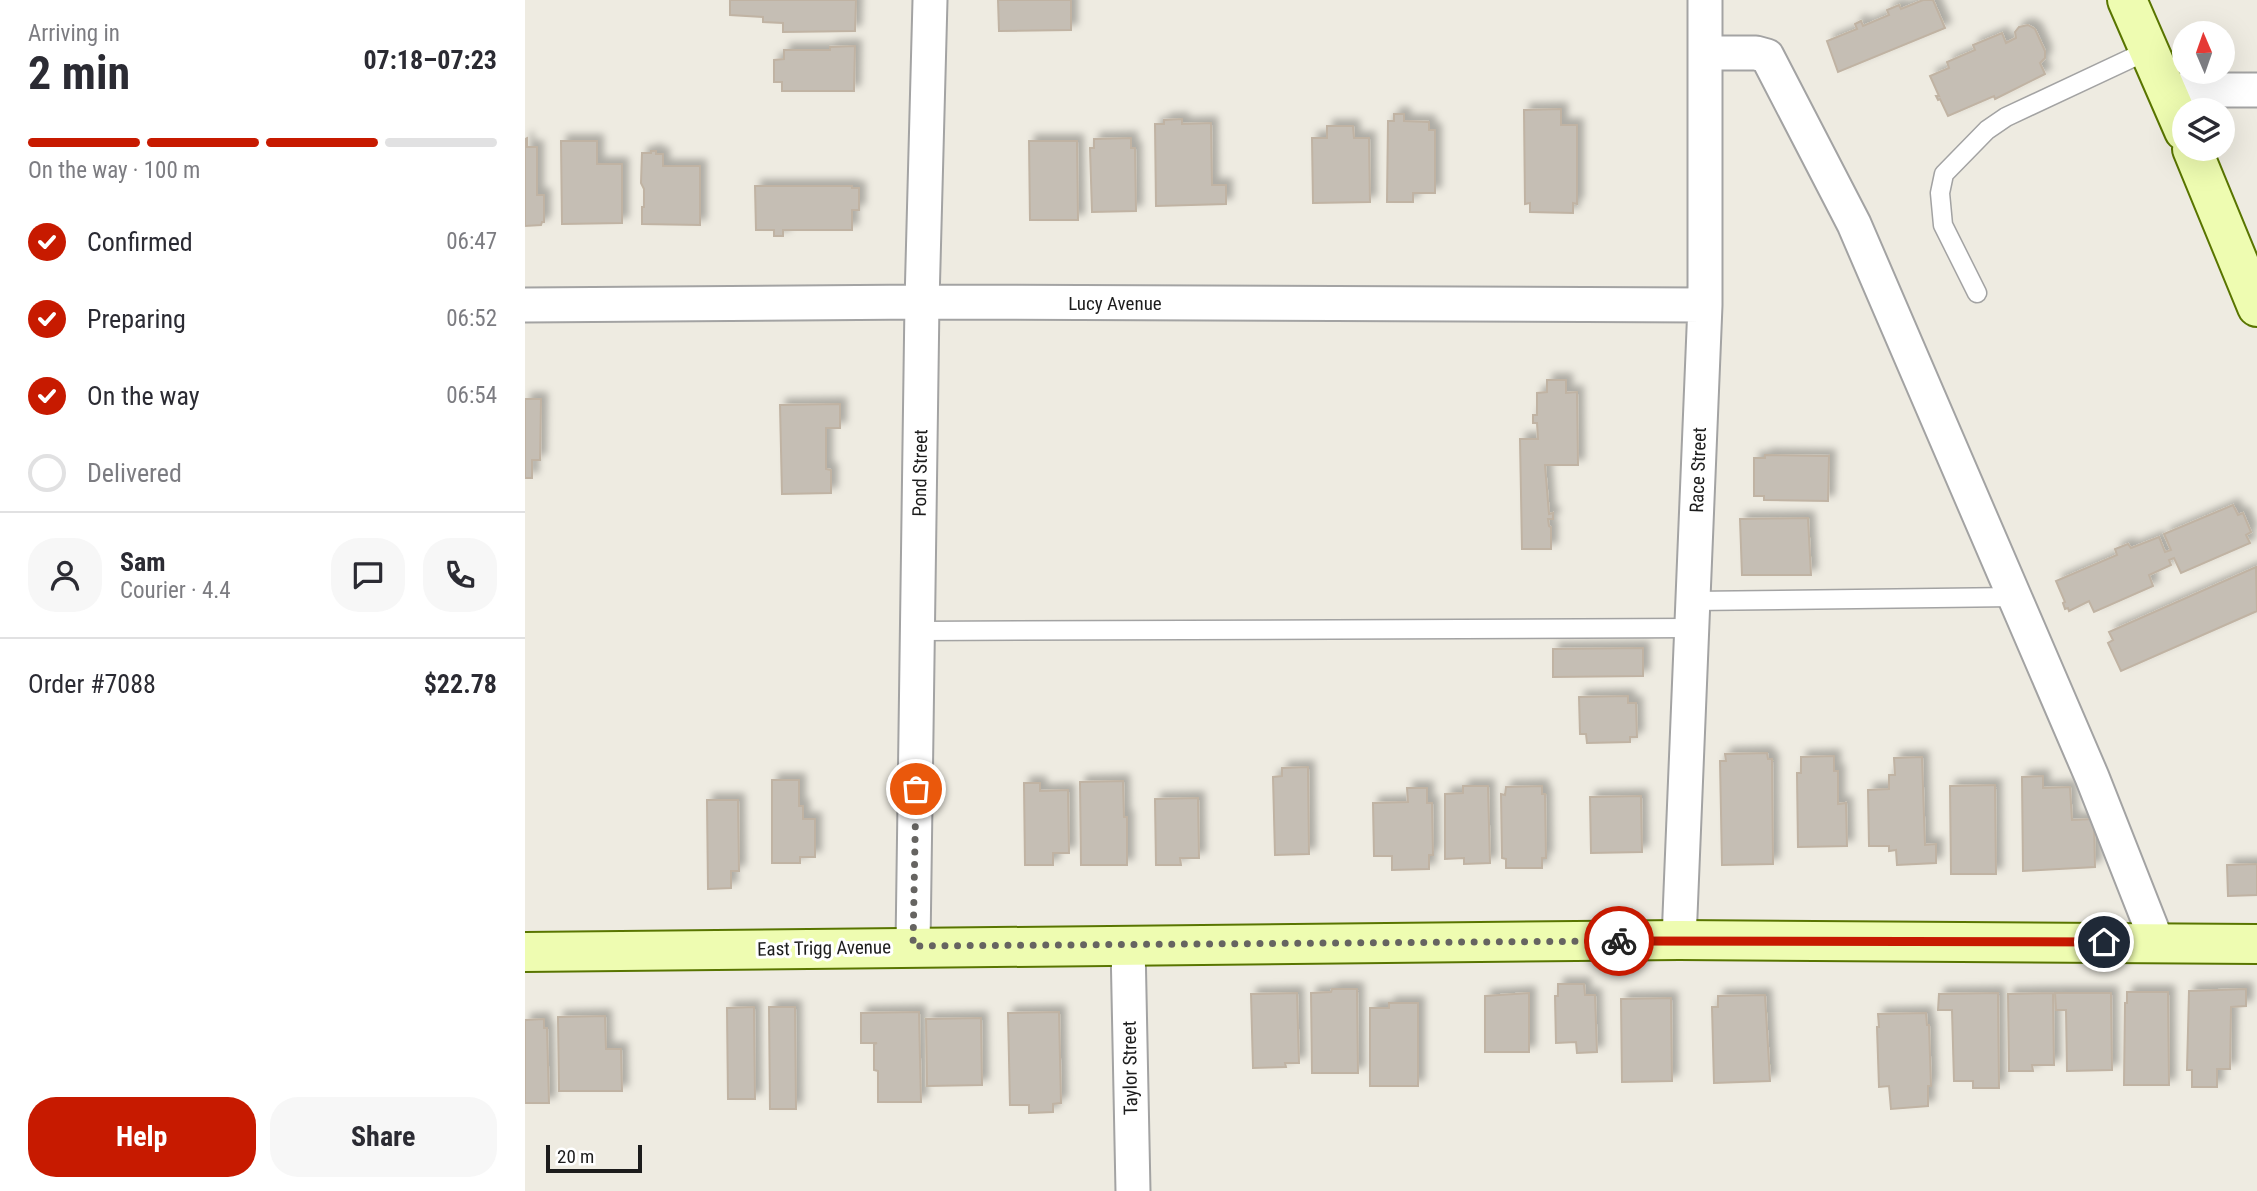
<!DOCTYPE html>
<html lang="en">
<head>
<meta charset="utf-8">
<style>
  :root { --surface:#fff; --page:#f7f7f7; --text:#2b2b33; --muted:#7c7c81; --line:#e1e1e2; --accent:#c71a00 }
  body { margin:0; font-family:"Roboto Condensed",sans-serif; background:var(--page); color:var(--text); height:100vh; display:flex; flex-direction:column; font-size:26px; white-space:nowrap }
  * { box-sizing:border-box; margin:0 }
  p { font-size:23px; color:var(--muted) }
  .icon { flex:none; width:38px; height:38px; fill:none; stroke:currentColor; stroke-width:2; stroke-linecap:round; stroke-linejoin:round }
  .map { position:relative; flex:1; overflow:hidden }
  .side { display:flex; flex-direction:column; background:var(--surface); width:525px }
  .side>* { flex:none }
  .needle { width:46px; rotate:358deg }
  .buttons { position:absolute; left:1647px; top:21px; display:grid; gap:14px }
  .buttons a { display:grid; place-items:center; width:63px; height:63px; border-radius:50%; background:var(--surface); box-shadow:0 7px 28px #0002; font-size:35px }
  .scale { position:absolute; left:21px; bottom:18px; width:96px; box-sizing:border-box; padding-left:7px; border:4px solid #1c1c1c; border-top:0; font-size:19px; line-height:24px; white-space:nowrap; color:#1c1c1c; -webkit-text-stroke:5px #fff; paint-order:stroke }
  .pin { position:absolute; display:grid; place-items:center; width:60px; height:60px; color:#fff; margin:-30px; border:4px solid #fff; border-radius:50%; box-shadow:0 2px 7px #0007 }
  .courier { position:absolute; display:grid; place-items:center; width:70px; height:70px; margin:-35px; border:5px solid #c71a00; border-radius:50%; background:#fff; color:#222; box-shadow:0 2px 9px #0007 }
  .overview em { font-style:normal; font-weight:700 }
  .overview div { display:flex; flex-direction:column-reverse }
  .overview { display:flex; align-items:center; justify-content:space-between; height:119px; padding:0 28px }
  h1 { font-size:46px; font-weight:700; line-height:52px }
  .bar { display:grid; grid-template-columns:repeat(4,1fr); gap:10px 7px; align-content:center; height:84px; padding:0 28px }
  .bar i { height:9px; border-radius:5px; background:var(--line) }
  .bar .selected { background:var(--accent) }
  .bar p { grid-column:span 4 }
  .line { display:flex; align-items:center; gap:18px; padding:0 28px; border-top:2px solid var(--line) }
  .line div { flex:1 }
  .round { display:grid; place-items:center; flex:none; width:74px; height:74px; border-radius:28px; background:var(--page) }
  ol { padding:0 28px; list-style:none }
  li { display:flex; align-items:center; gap:21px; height:77px }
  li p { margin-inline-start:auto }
  li .icon { padding:7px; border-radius:50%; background:var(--accent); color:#fff; stroke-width:4 }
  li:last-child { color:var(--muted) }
  li i { width:38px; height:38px; border:4px solid var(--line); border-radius:50% }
  .primary-button { display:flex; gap:14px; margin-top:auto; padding:14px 28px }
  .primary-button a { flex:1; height:80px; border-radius:28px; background:var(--accent); color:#fff; font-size:28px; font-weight:700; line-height:80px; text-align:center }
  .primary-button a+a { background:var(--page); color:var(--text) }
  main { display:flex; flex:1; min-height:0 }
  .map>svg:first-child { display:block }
  .building { fill:#c5beb4; stroke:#c0b3a3; stroke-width:2; filter:url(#shadow) }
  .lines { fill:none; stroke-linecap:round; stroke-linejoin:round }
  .lane-casing { stroke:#a3a3a3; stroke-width:21 }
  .street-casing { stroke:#a3a3a3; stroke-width:37 }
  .secondary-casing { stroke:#597500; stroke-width:42 }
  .lane { stroke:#fff; stroke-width:18 }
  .street { stroke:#fff; stroke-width:33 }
  .secondary { stroke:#eefcb1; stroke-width:38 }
  .done { stroke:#666461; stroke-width:7; stroke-dasharray:0 12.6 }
  .route { stroke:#c71a00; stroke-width:9 }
  .labels { text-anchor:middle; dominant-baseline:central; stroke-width:6; stroke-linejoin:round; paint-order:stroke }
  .street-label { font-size:19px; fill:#1c1c1c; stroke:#fff }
</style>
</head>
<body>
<main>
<section class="side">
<div class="overview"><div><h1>2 min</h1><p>Arriving in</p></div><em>07:18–07:23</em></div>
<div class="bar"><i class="selected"></i><i class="selected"></i><i class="selected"></i><i></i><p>On the way · 100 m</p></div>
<ol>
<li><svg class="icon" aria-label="check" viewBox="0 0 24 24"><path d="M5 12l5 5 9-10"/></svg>Confirmed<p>06:47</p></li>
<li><svg class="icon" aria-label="check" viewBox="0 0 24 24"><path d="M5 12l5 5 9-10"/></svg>Preparing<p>06:52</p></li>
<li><svg class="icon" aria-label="check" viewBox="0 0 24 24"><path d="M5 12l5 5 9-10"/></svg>On the way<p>06:54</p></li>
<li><i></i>Delivered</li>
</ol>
<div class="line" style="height:126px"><a class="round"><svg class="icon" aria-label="person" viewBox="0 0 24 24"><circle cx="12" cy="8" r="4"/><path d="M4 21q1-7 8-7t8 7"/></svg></a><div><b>Sam</b><p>Courier · 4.4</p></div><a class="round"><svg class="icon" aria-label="chat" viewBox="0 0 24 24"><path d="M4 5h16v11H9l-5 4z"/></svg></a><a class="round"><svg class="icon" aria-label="phone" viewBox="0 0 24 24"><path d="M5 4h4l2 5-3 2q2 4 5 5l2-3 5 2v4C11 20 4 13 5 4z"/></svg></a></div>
<div class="line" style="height:91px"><div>Order #7088</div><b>$22.78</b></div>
<div class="primary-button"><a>Help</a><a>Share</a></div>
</section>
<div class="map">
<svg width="1732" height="1191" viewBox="0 0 1732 1191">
  <defs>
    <filter id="shadow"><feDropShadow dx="6" dy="-6" stdDeviation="3.5" flood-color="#0004"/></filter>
  </defs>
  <rect width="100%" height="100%" fill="#eeebe1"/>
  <path class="building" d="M205 0H331L330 31 258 32V23L238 22V17L205 15Z
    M473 0H546V30L474 31Z
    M1398 0H1408L1420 28 1313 72 1302 41 1332 29 1330 24 1336 21 1338 26 1364 15 1362 10 1374 5 1376 9Z
    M1503 25 1510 29 1520 51V58L1515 63 1520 74 1470 99 1469 96 1423 116 1415 99 1413 100 1411 96H1414L1405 76 1424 68 1422 62 1450 50 1448 45 1477 33 1481 43 1491 38 1490 32 1494 27Z
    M330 46 329 91H257V82H249V60L259 59V50H305V47Z
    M1036 109V125H1052V204L1048 203V213L1005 212V203L1000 204 999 110Z
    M869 114H879V121L904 122V130H910V193H888V202H862L863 121H869Z
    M657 119V124L686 123 687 185H701V204L631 206 630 124H639V120Z
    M802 126H828L829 138H844L845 202 788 203 787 138H802Z
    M2 138V147H12V195H19V222H17L16 225 0 226V139Z
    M606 138V148H610L611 211 567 212 565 148H569V139Z
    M36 141H72V164H97V223L37 224Z
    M504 141H552L553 220H505Z
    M126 151H131V154H138V166H175V225L117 224V207H119V189L116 183 117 153H126Z
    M230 186H327V188H334V210H327V230H258V236H249V230H231Z
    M1022 380H1041V393L1052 392 1053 465H1020L1024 514 1028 513V519H1023L1024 526 1026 527V549H997L995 439H1013L1012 423H1008V415H1012V393L1022 392Z
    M0 399H16L15 460H7V478H0Z
    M315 404V428H301V469L306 470V493L257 494 255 405Z
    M1240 455 1304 456 1303 501 1239 500V496H1229V458H1240Z
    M1708 505 1713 515 1718 513 1726 532 1721 535 1725 543 1656 573 1649 558 1644 560 1646 565 1624 575 1628 586 1569 612 1564 601 1544 611 1543 608 1540 609 1538 603 1540 602 1531 581 1592 555 1590 549 1603 544 1606 548 1634 537 1640 552 1646 550 1639 534Z
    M1283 518 1286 575H1217L1215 519Z
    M1731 567 1732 611 1596 671 1583 643 1588 640 1584 632Z
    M1118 648V676L1028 677V649Z
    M1103 696V703H1111L1112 737H1105V742L1062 743 1061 734H1055L1054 697Z
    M1242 753 1243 759H1247L1248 864 1197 865 1195 761H1201L1200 754Z
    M1309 756V771H1313V804L1321 803 1322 846 1273 847 1272 773H1276V757Z
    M1397 757 1400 845 1411 844V863L1372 865 1371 850 1364 851V846H1344L1343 790 1364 789V775H1370L1369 758Z
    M783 767 784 854 750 855 748 777 757 776V768Z
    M1518 776V788L1545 787 1547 820 1569 819 1570 867 1498 871 1497 777Z
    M247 780H274V806H278V819H290V857H275V863H247Z
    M598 781 599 817H602V865H556L555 782Z
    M499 783H515V791L543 790 544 853H528V865H500Z
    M1470 785 1471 874H1426L1425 786Z
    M938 786H963L965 863 939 864V858L920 859V794L938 793Z
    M1017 786V794H1020L1021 858H1017V868H981V859L977 858 976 794 980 795 981 787Z
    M882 788H902V803H907L908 855H904V869L867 870V856H849L848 803 883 802Z
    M1116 796 1117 852 1066 853 1065 797Z
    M673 798 674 858H655L656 865H631L630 799Z
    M182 800H213L214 871H206V888L183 889Z
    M1732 864V895L1703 896 1702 865Z
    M1033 984H1059L1060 995H1070L1072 1052 1052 1053 1051 1042 1031 1043 1030 996H1033Z
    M807 989H832L833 1073H787L786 993 806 992Z
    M1721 989V1006L1706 1007 1705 1069H1692V1087H1667V1070H1662L1664 991Z
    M1602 992H1643L1644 1085H1599L1600 1003H1602Z
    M772 993 774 1063H760L761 1067 728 1068 726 994Z
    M1004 993V1052H960V996Z
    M1473 993 1474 1088H1448V1081H1429L1427 1010H1413L1414 994Z
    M1528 993 1529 1065H1507L1508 1071H1484L1483 994Z
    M1530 993H1586L1587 1070 1542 1071 1541 1010H1531Z
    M1240 995 1245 1081 1189 1083 1187 1007H1193V996Z
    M1146 998 1147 1081 1097 1082 1096 999Z
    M864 1003H893V1086H845V1008H864Z
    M229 1007 230 1099H203L202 1008Z
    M244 1007H270L271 1109H245Z
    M394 1012 396 1102H353V1071L349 1070V1044L352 1043H336V1013Z
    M534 1012 536 1103 528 1104V1112L504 1113V1105H485L483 1013Z
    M1401 1013 1402 1025H1404L1406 1086H1403V1106L1366 1109 1364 1086 1354 1087 1352 1027H1354L1353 1014Z
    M80 1016 81 1049H96L97 1091H34L33 1017Z
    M456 1018 457 1085 402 1086 401 1019Z
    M19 1019V1028H22L24 1103H0V1020Z"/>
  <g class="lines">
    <g class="lane-casing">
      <path id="lane" d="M1452 293 1418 225 1415 193 1419 174 1462 130 1481 117 1624 50
        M1168 601 1489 597
        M394 631 1167 628"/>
    </g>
    <g class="street-casing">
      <path id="street" d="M1182 53H1231L1242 56 1329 224 1567 777 1632 942
        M1642 90H1732
        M0 305 397 302 1180 305
        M1154 940 1180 305V0
        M603 944 608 1191
        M388 946 397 302 405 0"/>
    </g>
    <g class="secondary-casing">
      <path id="secondary" d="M1602 0 1659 131
        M1667 149 1732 307
        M0 952 1154 940 1732 944"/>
    </g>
    <use href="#lane" class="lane"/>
    <use href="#street" class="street"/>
    <use href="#secondary" class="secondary"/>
  </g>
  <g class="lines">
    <path class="done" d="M391 789 388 946 1094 941"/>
    <path class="route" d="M1094 941 1579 942"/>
  </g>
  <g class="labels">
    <g class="street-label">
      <text x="590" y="303">Lucy Avenue</text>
      <text transform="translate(1173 470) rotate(-88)">Race Street</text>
      <text transform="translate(395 473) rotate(-89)">Pond Street</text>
      <text transform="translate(299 948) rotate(-1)">East Trigg Avenue</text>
      <text transform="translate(605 1068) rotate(-91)">Taylor Street</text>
    </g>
  </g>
</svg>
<div class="buttons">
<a><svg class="needle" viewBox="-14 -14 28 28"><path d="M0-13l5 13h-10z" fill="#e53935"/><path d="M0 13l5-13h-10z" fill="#7c7c81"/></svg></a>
<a><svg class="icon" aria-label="layers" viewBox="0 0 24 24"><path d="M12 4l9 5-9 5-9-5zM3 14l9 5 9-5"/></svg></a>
</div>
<div class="scale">20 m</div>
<div class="pin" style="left:391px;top:789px;background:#ea580c"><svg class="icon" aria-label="bag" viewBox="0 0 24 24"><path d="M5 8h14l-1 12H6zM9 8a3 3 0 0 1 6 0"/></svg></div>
<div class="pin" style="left:1579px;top:942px;background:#1f2937"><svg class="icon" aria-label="home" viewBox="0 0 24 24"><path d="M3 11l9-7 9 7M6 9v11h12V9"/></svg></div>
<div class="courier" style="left:1094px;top:941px"><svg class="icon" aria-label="bike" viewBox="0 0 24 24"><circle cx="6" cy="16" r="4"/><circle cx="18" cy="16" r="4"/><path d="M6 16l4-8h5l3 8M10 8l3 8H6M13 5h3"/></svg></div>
</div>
</main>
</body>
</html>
